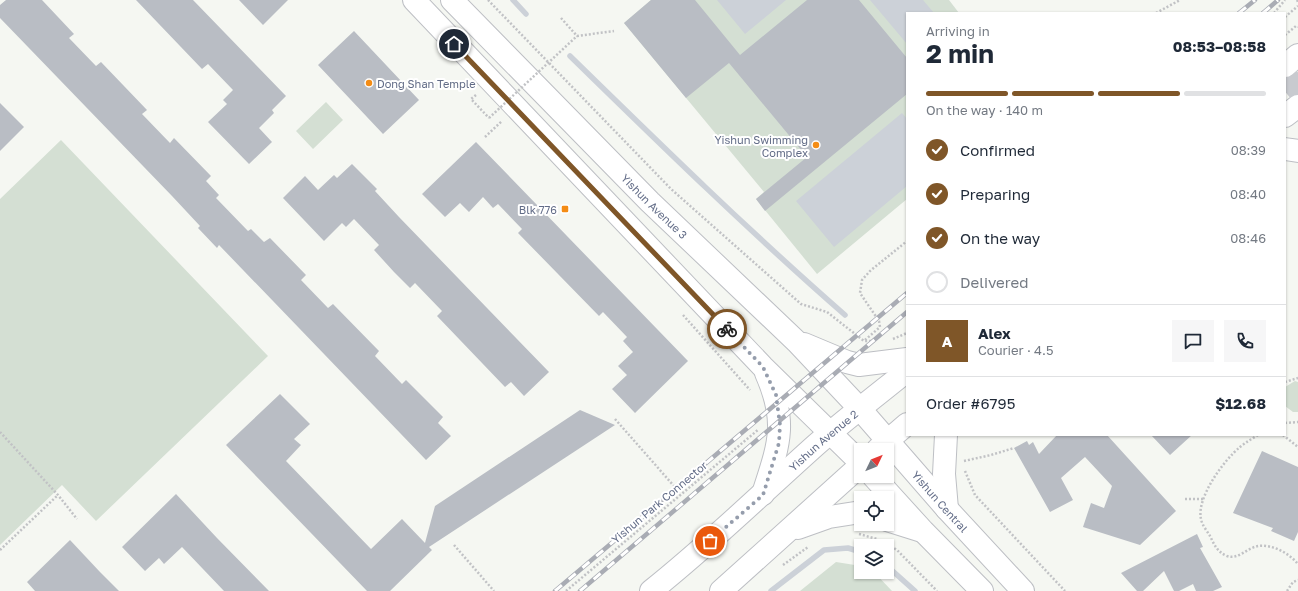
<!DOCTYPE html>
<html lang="en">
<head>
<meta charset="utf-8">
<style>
  :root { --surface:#fff; --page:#f6f6f7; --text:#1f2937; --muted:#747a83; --line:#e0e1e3; --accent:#7f5628 }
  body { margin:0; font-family:"Golos Text",sans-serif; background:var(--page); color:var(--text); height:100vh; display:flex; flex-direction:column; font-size:15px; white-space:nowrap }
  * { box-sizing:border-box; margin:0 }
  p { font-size:13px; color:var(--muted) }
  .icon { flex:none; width:22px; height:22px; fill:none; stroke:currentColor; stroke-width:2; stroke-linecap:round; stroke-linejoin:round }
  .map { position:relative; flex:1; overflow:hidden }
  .side { position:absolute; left:906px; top:12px; width:380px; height:424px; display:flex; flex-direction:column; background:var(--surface); border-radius:0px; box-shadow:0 1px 3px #0004 }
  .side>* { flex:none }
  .needle { width:26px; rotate:47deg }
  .tools { position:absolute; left:854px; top:443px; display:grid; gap:8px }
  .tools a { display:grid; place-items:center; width:40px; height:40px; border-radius:0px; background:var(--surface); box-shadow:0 1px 3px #0004; font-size:20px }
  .pin { position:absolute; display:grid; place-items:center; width:34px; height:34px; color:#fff; margin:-17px; border:2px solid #fff; border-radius:50%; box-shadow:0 1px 4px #0007 }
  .courier { position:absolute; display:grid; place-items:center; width:40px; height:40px; margin:-20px; border:3px solid #7f5628; border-radius:50%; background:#fff; color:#222; box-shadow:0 1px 5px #0007 }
  .headline em { font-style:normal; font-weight:700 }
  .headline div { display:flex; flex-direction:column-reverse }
  .headline { display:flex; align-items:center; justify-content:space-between; height:68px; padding:0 20px }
  h1 { font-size:26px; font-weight:700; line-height:30px }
  .bar { display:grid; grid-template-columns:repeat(4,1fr); gap:6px 4px; align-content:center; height:48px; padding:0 20px }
  .bar i { height:5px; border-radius:3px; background:var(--line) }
  .bar .current { background:var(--accent) }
  .bar p { grid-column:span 4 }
  .line { display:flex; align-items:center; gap:10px; padding:0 20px; border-top:1px solid var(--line) }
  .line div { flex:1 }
  .round { display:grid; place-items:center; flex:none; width:42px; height:42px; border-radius:0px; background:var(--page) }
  ol { padding:0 20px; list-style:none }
  li { display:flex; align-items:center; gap:12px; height:44px }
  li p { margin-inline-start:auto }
  li .icon { padding:4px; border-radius:50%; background:var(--accent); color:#fff; stroke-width:4 }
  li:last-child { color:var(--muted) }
  li i { width:22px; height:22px; border:2px solid var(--line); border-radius:50% }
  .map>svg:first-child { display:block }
  .green { fill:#d4dfd3 }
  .water { fill:#ccd1d8 }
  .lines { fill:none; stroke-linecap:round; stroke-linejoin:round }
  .stream { stroke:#ccd1d8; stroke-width:5.5 }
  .building { fill:#b9bdc4 }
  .major-casing { stroke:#bdbfc4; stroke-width:24 }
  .path { stroke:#c1c2c5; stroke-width:2.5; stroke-dasharray:2 2; stroke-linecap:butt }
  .minor { stroke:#c8cacf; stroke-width:22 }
  .major { stroke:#fff; stroke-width:22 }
  .rail-casing { stroke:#a9acb4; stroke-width:4.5 }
  .rail { stroke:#fff; stroke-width:3; stroke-dasharray:9; stroke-linecap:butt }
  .path-bridge { stroke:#c1c2c5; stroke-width:2.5; stroke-dasharray:2 2; stroke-linecap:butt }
  .done { stroke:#959dac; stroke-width:4; stroke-dasharray:0 7.2 }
  .route { stroke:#7f5628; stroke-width:5 }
  .poi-dot { fill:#f48c15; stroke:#fff; stroke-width:1.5 }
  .labels { text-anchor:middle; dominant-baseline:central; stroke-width:4; stroke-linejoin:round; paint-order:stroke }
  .poi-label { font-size:11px; fill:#626c87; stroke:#fff; text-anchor:end }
  .street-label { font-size:11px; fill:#626c87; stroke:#fff }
</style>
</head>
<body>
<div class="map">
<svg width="1298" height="591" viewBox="0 0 1298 591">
  <rect width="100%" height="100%" fill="#f5f7f2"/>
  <path class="green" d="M651 0H949L959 13H907V199L817 274 756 199 764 192 624 23Z
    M326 102 343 120 313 149 296 131Z
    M61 140 268 356 96 521 62 485 0 545V199Z
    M1295 381 1298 382V412H1293L1285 406V387Z
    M836 562 861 566V572H874L892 591H800Z"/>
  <path class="water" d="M717 0H786L745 34Z
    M870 0H923L934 13H907V44Z
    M902 113 907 119V186L834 247 796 201Z"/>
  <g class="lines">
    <path class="stream" d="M513 0 526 14
      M570 56C660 144 750 232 845 315
      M887 566 915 591
      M771 591 824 550 848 548 861 552"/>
  </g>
  <path class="building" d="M6 0H42L74 34 69 38 96 66 101 62 147 110 142 114 170 143 174 138 211 176 206 181 219 195 216 198 248 231 251 229 264 242 270 238 306 275 301 280 328 308 333 304 379 351 375 356 402 384 406 380 443 417 438 423 451 436 426 460 219 245 217 248 198 228 200 226 172 196 0 18V5Z
    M136 0H193L286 96 272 110 274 113 259 128 272 142 249 164 208 122 227 104 223 100 233 90 208 64 202 69Z
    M239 0H288L263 25Z
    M651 0H695L740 55 807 0H859L907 58V94L765 211 756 199 807 157 729 63 686 98 624 23Z
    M354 31 419 100 383 134 318 65Z
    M0 103 24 127 0 151Z
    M476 142 688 361 635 413 612 389 627 375 618 366 633 352 623 341 627 337 603 312 599 316 518 233 522 229 498 204 493 208 483 197 469 212 460 203 445 217 422 194Z
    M352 164 377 189 375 191 399 217 549 372 524 396 511 382 505 387 437 316 442 311 415 283 410 288 394 272 374 250 379 245 354 219 346 227 342 223 324 241 283 198 305 176 318 190 334 175 337 178Z
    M280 394 310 424 294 439 301 445 286 461 371 549 402 519 425 543 435 506 580 410 615 425 429 547 432 550 390 591H367L226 445Z
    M1057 435H1107L1176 511 1140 545 1083 527 1091 503 1104 508 1112 486 1085 457 1061 478 1073 500 1050 512 1014 448 1027 441 1029 445 1033 442 1039 454Z
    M1151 435H1192L1170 455Z
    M1262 451 1298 467V532L1294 541 1271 531 1273 528 1233 513Z
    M176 494 217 538 269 591H224L182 547 164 564 159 558 145 571 122 547Z
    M1197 534 1203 547 1200 548 1222 587 1213 591H1196L1193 584 1179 591H1174L1164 571 1143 591H1137L1121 573Z
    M70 540 100 572 119 591H35L27 582Z"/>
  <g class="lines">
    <g class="major-casing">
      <g id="major">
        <path d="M414 0 763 367 861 463"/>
        <path id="s1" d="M452 0 650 202 797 342 860 409 947 509 1023 591"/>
        <path d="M1285 66 1298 55"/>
        <path d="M1285 116 1298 106"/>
        <path d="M1285 149 1298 151"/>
        <path d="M804 344 847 362 859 365 907 359"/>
        <path d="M946 435 944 474 947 509"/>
        <path d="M878 449 907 424"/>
        <path d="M873 476 923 531 982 591"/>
        <path d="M763 494C779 444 788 423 766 373"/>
        <path d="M887 520 922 531"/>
        <path d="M798 528 829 517 861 512"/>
        <path id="s2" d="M651 591C709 545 762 493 817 444 846 419 877 395 907 371"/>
        <path d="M721 591 861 465"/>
      </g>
    </g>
    <path class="path" d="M488 0 671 189 801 304 827 312 864 341H875
      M1297 0 1298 2
      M1156 13 1180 0
      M1274 13 1285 0
      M1285 17 1298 6
      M561 18 577 36 614 31
      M1285 35 1296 26 1298 27
      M476 95 471 99 489 118
      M485 137 502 121
      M683 315 750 390
      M893 339 907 333
      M865 340 880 327 879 321 860 293 862 280 870 271 907 241
      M1285 382 1298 378
      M615 419 681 494
      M1285 423 1298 422
      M0 432 58 495 77 519
      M1258 435C1252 439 1246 442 1240 447 1224 460 1196 498 1201 519 1202 525 1207 531 1210 536 1214 544 1217 552 1227 556 1238 560 1247 548 1258 546 1272 544 1289 553 1298 564
      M1283 435 1298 447
      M964 461 991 455 1014 448
      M965 471 975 495 1065 591
      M1185 499H1203
      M859 534 877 539
      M884 542 897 550 937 591
      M454 545 494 591
      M0 550 58 495
      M783 565 808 547
      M566 591 759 429
      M1287 591 1293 582 1298 580"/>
    <path class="minor" d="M1285 74 1298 90"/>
    <use href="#major" class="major"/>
    <g class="rail-casing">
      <path id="rail" d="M1239 13 1255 0
        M1263 13 1278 0
        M555 591 907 293
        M580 591 907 312"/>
    </g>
    <use href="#rail" class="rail"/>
    <path class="path-bridge" d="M489 118 577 36"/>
  </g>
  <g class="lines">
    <path class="done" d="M710 541 763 495 779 443 780 425 776 395 763 367 727 329"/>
    <path class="route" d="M454 44 727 329"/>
  </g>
  <g class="poi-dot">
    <circle cx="369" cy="83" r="4"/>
    <circle cx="816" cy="145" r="4"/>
    <rect x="561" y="205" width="8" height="8" rx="2"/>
  </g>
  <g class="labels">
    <g class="poi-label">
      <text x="377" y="83" text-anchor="start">Dong Shan Temple</text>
      <text x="808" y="139">Yishun Swimming<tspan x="808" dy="13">Complex</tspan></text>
      <text x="557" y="209">Blk 776</text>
    </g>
    <g class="street-label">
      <text stroke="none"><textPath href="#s1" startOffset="289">Yishun Avenue 3</textPath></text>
      <text stroke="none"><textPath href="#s2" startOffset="229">Yishun Avenue 2</textPath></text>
      <text stroke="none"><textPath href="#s1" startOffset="700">Yishun Central</textPath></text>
      <text transform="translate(659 502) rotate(-40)">Yishun Park Connector</text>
    </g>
  </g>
</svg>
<div class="tools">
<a><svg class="needle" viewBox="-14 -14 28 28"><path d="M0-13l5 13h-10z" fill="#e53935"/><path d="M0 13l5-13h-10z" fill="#747a83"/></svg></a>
<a><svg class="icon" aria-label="locate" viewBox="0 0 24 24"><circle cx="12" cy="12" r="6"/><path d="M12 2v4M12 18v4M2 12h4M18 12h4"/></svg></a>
<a><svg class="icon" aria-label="layers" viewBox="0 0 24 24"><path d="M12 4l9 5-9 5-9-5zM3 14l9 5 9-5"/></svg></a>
</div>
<div class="pin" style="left:710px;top:541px;background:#ea580c"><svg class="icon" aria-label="bag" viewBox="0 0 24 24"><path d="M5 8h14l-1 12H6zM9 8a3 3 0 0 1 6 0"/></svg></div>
<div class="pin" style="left:454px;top:44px;background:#1f2937"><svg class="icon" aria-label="home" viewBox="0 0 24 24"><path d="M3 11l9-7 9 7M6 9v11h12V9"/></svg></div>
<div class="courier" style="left:727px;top:329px"><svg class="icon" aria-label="bike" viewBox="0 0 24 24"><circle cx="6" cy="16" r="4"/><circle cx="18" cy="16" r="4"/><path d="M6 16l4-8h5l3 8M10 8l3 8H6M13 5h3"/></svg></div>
<section class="side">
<div class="headline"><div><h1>2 min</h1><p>Arriving in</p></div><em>08:53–08:58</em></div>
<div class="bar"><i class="current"></i><i class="current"></i><i class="current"></i><i></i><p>On the way · 140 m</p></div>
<ol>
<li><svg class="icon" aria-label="check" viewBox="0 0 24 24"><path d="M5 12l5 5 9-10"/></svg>Confirmed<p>08:39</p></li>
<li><svg class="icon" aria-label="check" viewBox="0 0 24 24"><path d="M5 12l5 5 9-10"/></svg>Preparing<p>08:40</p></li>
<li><svg class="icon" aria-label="check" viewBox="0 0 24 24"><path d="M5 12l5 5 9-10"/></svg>On the way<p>08:46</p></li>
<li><i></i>Delivered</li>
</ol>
<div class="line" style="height:72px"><b class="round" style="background:var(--accent);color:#fff">A</b><div><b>Alex</b><p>Courier · 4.5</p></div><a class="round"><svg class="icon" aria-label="chat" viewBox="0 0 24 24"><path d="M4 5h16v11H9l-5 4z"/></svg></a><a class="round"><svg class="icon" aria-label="phone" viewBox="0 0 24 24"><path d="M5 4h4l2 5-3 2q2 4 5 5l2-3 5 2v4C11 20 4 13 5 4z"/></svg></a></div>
<div class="line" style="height:52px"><div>Order #6795</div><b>$12.68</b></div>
</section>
</div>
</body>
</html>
